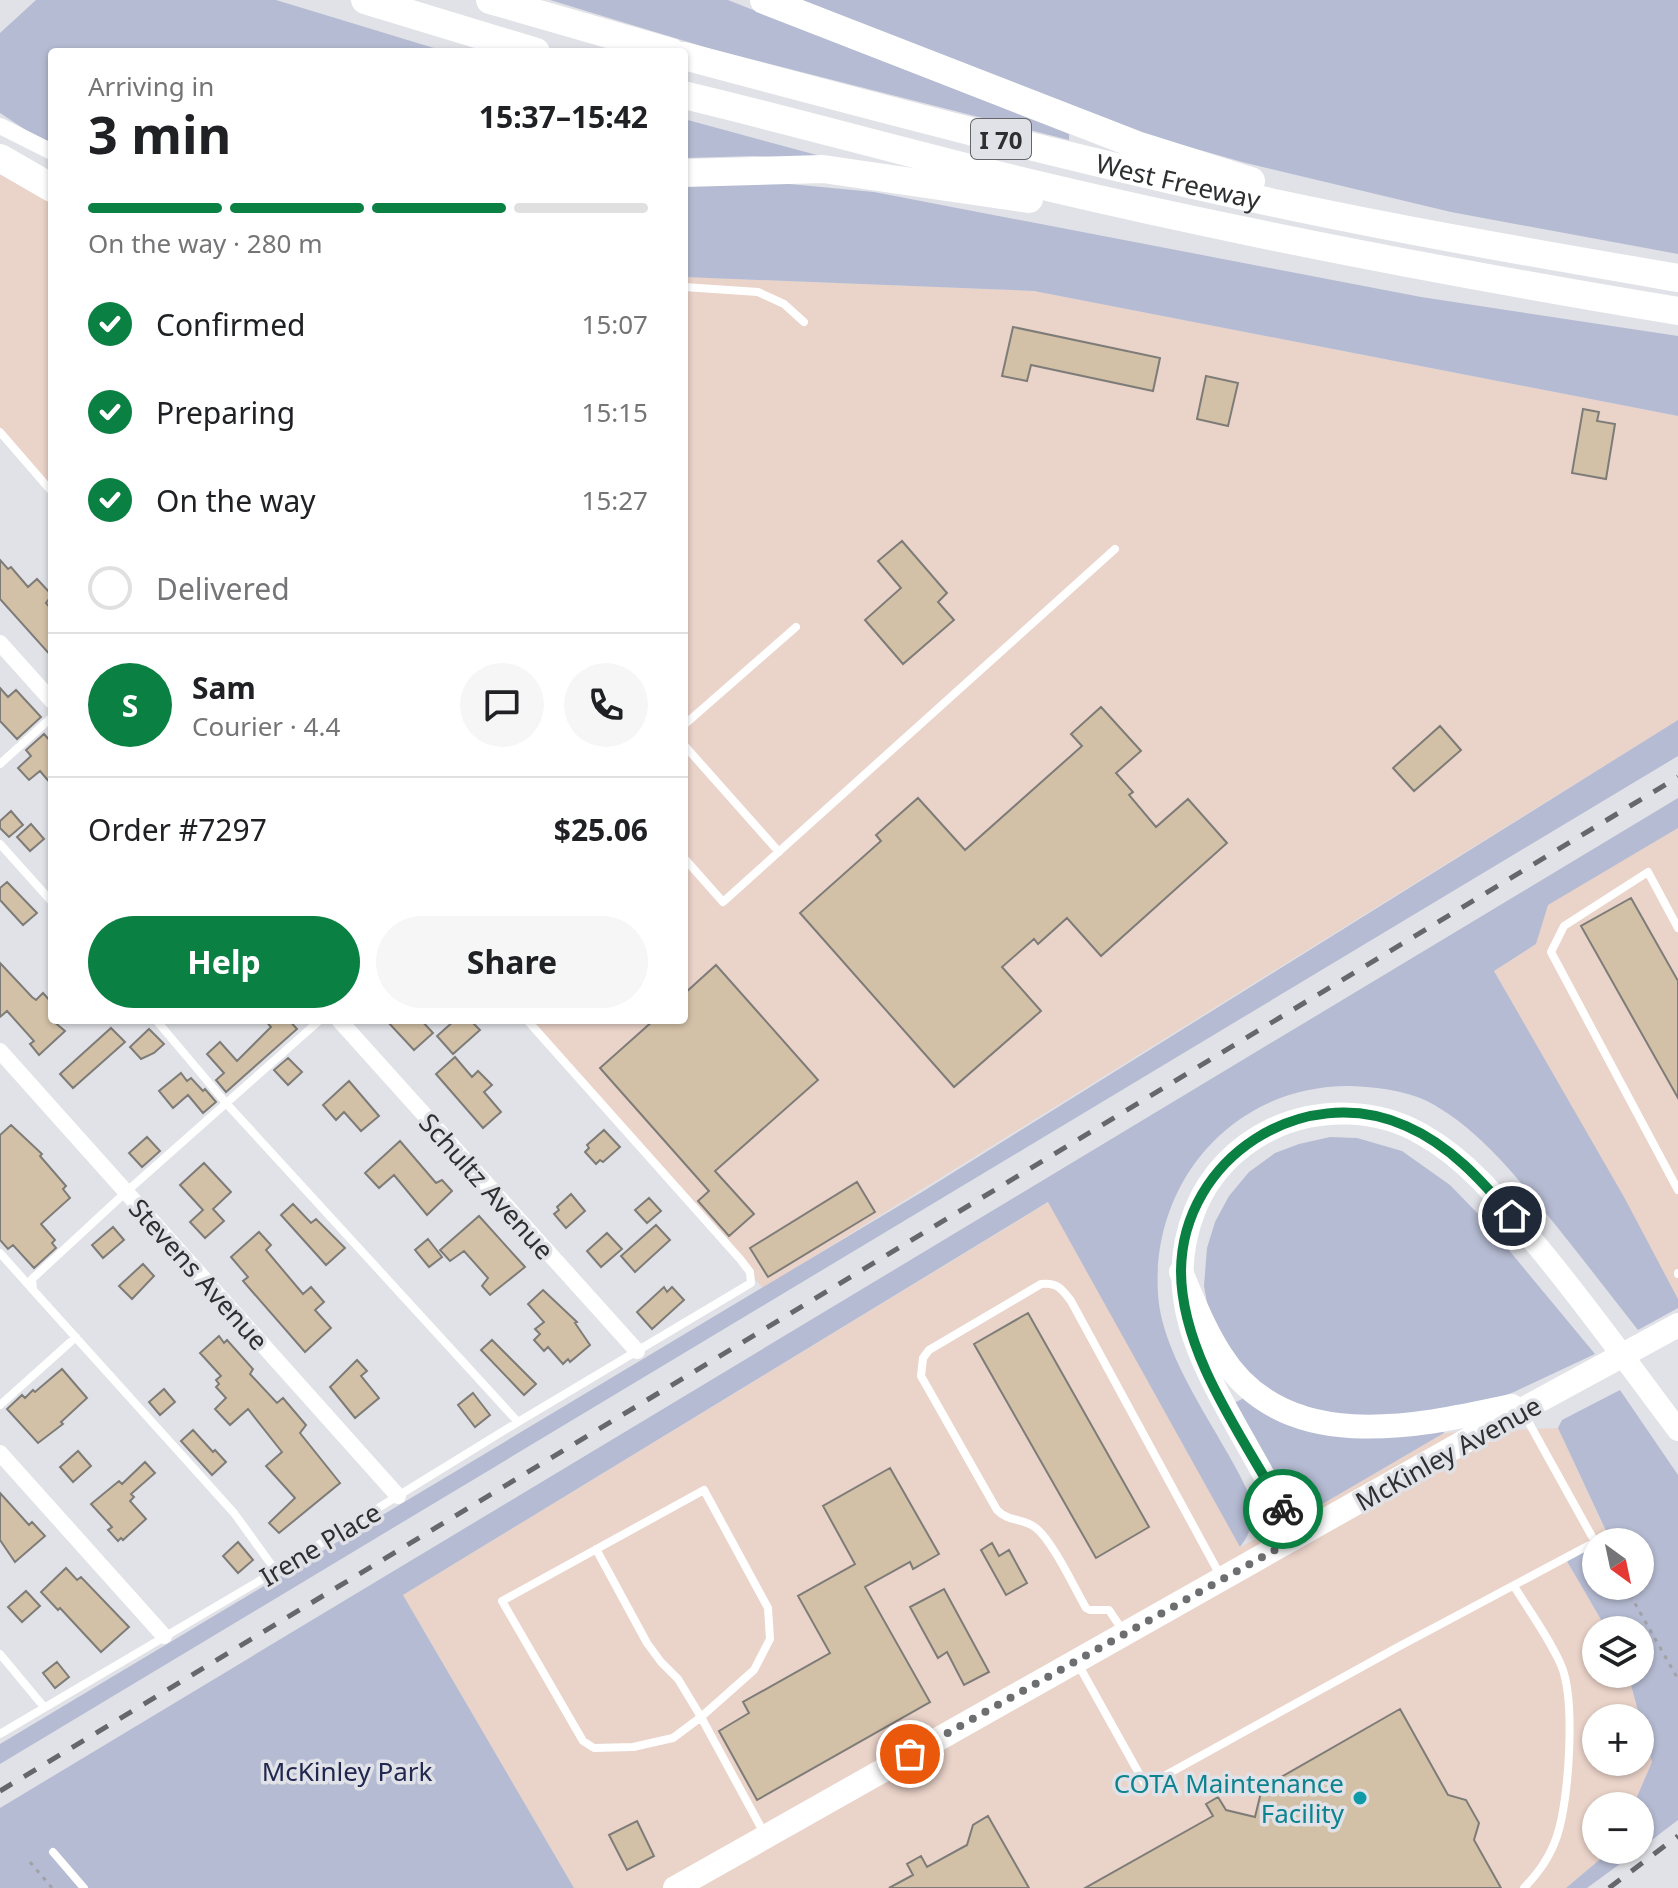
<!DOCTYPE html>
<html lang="en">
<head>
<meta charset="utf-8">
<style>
  :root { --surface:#fff; --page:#f6f6f6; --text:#202124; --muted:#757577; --line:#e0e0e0; --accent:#0b8043 }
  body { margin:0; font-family:"Noto Sans",sans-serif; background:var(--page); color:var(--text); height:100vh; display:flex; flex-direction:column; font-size:30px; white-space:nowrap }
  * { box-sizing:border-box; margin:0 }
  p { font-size:26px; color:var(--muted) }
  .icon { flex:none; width:44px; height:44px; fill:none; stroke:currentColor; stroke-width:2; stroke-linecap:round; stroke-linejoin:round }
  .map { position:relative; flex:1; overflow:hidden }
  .panel { position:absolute; left:48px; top:48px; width:640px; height:976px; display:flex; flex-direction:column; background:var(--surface); border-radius:8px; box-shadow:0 2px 6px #0004 }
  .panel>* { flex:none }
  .needle { width:52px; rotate:147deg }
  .tools { position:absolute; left:1582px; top:1528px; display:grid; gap:16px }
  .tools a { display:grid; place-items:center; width:72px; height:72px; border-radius:50%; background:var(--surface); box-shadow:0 2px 6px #0004; font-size:40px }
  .pin { position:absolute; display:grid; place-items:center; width:68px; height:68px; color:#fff; margin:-34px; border:4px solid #fff; border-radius:50%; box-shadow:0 2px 8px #0007 }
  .courier { position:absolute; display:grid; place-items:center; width:80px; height:80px; margin:-40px; border:6px solid #0b8043; border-radius:50%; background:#fff; color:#222; box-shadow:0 2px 10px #0007 }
  .headline em { font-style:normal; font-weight:700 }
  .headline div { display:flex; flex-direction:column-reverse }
  .headline { display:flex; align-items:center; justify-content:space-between; height:136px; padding:0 40px }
  h1 { font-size:52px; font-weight:700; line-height:60px }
  .bar { display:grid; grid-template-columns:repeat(4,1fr); gap:12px 8px; align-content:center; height:96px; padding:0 40px }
  .bar i { height:10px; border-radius:6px; background:var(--line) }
  .bar .active { background:var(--accent) }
  .bar p { grid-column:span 4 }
  .line { display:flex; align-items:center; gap:20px; padding:0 40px; border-top:2px solid var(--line) }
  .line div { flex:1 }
  .round { display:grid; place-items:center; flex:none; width:84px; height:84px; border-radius:42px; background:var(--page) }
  ol { padding:0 40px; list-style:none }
  li { display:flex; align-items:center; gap:24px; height:88px }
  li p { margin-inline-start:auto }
  li .icon { padding:8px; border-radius:50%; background:var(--accent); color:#fff; stroke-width:4 }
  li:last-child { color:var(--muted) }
  li i { width:44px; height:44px; border:4px solid var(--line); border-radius:50% }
  .action { display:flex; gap:16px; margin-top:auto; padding:16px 40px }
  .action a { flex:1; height:92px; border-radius:48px; background:var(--accent); color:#fff; font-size:32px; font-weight:700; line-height:92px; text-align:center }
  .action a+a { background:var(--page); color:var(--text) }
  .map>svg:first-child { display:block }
  .industrial { fill:#ead3c9 }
  .green { fill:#b5bbd2; fill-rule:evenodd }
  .building { fill:#d3c1a7; stroke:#7e7c78; stroke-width:2 }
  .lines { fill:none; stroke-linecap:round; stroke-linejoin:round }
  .path { stroke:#a1a2a6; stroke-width:3; stroke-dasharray:4 6; stroke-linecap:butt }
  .service { stroke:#fff; stroke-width:8 }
  .minor { stroke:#fff; stroke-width:16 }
  .secondary { stroke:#fff; stroke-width:22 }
  .primary { stroke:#fff; stroke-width:24 }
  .motorway { stroke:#fff; stroke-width:28 }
  .rail { stroke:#66676a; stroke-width:5; stroke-dasharray:14 14; stroke-linecap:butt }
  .done { stroke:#6d6e70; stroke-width:8; stroke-dasharray:0 14.4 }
  .route { stroke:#0b8043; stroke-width:10 }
  .culture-dot { fill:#0f9aa8; stroke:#e1e2e7; stroke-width:3 }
  .labels { text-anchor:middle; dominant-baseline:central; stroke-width:7; stroke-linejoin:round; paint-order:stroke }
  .shield { fill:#e1e2e7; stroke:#646567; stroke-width:2 }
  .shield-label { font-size:24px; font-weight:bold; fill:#2e2f30 }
  .street-label { font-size:26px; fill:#2e2f30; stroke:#e1e2e7 }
  .park-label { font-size:26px; fill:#21284f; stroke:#e1e2e7 }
  .culture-label { font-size:26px; fill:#0d838f; stroke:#e1e2e7; text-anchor:end }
</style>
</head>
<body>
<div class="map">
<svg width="1678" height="1888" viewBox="0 0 1678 1888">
  <rect width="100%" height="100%" fill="#e1e2e7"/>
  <path class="industrial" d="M0 174 52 203V488L0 430Z
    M684 277 1034 291 1678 416V720L763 1288 525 1020H684Z
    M1678 828V1299L1494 971 1536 944 1547 905Z
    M1049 1202 1240 1547 1307 1513 1444 1433 1558 1428 1606 1532 1564 1556 1607 1630H1596V1674H1628L1640 1718H1596V1762H1640V1719L1652 1762 1633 1806H1596V1850H1611L1566 1888H574L403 1595Z"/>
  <path class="green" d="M36 0H276L447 52H52V142L38 138 0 113V33Z
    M550 0H728L1069 134V140L711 49Z
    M797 0H1678V254L1451 212 1246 163 1118 127Z
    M684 119 839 161 754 156 684 158Z
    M684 183H779L874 192 1421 297 1678 336V416L1034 291 684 277Z
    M1678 720V756L0 1764V1744L922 1192Z
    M1678 798V828L1548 905 1536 944 1494 971 1624 1197 1678 1299V1308L1638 1330C1607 1291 1577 1251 1545 1212 1510 1169 1476 1127 1427 1101 1404 1090 1375 1087 1350 1086 1235 1085 1151 1180 1158 1294 1162 1361 1223 1435 1250 1496 1255 1517 1253 1530 1240 1547L1048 1202 403 1595 574 1888H0V1808Z
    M1330 1137 1357 1138 1402 1151 1450 1185 1483 1219 1595 1354 1514 1392 1476 1406 1371 1420 1298 1410 1238 1368 1209 1314 1204 1286 1207 1248 1215 1222 1229 1196 1249 1172 1275 1153 1299 1144Z
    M1620 1390 1678 1475V1820L1640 1849V1806H1633L1652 1762 1628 1674H1640V1630H1607L1564 1556 1606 1531 1558 1428 1562 1420ZM1596 1542H1640V1586H1596Z
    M1248 1396 1272 1412 1442 1429 1444 1433 1307 1513 1297 1514 1234 1403Z
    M1611 1850H1639L1587 1888H1566Z"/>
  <path class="building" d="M1013 327 1160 358 1153 391 1031 365 1027 381 1002 376Z
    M1206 376 1238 383 1228 426 1197 419Z
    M1583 409 1599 412 1597 421 1615 424 1606 479 1572 473Z
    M902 541 947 593 938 602 954 620 903 664 865 620 901 588 878 561Z
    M0 560 8 569 11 567 28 587 37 579 52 595 46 603 52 610V657L0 599Z
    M0 688 8 697 16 690 41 717 17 739 0 721Z
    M1101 707 1141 751 1116 773 1133 792 1129 795 1156 827 1188 799 1227 843 1101 956 1067 918 1038 944 1034 939 1002 967 1041 1011 954 1087 800 913 881 841 876 835 918 798 965 850 1082 746 1071 734Z
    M1440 726 1461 750 1414 791 1393 768Z
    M44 734 52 743V785L40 771 29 780 18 768 31 756 26 750Z
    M11 811 23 825 9 837 0 828V821Z
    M31 824 44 839 30 851 17 837Z
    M7 882 37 913 23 925 0 900V888Z
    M1631 898 1678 981V1098L1581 926Z
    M0 963 32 997 36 1000 43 993 52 1003V1020L65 1031 39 1055 30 1044 34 1041 7 1011 0 1017Z
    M716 965 818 1080 715 1171 754 1214 729 1236 698 1201 709 1191 600 1068 654 1020H684V994Z
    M265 1020H289L297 1029 226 1092 216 1080 224 1073 207 1054 220 1042 237 1061 271 1027Z
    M386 1020H421L433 1033 414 1050Z
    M455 1020H470L480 1030 453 1054 437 1036Z
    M111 1028 125 1042 73 1088 60 1074Z
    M149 1029 164 1044 154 1053 141 1059 130 1047Z
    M455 1057 472 1077 478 1071 492 1085 484 1092 501 1112 483 1128 436 1074Z
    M288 1058 302 1072 288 1085 274 1070Z
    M181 1073 187 1081 191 1078 203 1091 205 1089 216 1102 203 1113 188 1095 173 1108 159 1091Z
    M349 1081 379 1116 361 1131 344 1112 336 1120 323 1105Z
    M11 1125 42 1154 40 1156 66 1186 63 1189 70 1198 41 1224 55 1240 52 1243 56 1248 34 1268 13 1245 8 1249 0 1240V1135Z
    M604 1130 620 1147 603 1162 600 1160 596 1164 585 1152 589 1148 587 1145Z
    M147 1137 160 1151 142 1167 129 1153Z
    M400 1141 436 1183 442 1180 452 1191 427 1215 394 1175 379 1188 365 1173Z
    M204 1163 231 1192 213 1209 224 1221 205 1238 190 1222 203 1210 180 1185Z
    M857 1182 875 1212 768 1277 750 1248Z
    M571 1194 585 1211 566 1228 554 1214 559 1210 557 1207Z
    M649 1198 661 1211 647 1223 635 1210Z
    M293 1204 311 1223 316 1219 345 1248 326 1265 281 1215Z
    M479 1216 525 1267 490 1295 482 1286 488 1278 464 1251 450 1261 440 1250Z
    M656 1225 670 1240 635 1272 621 1256Z
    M113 1227 124 1240 103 1258 92 1245Z
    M259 1232 271 1245 266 1250 303 1294 311 1287 324 1302 315 1310 331 1328 305 1352 243 1281 248 1277 231 1257Z
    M607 1233 622 1249 601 1267 587 1251Z
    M428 1239 442 1257 429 1267 415 1250Z
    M143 1264 154 1276 132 1299 119 1286Z
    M664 1287 667 1292 672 1287 684 1300 652 1329 637 1312Z
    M543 1290 577 1322 575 1323 590 1345 570 1362 568 1359 563 1364 548 1347 544 1351 534 1340 540 1334 535 1329 544 1322 528 1304Z
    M1028 1313 1149 1527 1096 1558 974 1344Z
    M219 1336 224 1343 227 1340 253 1369 250 1374 277 1403 283 1398 306 1425 300 1433 340 1483 279 1533 269 1523 295 1498 266 1466 282 1452 248 1409 230 1425 215 1409 226 1398 216 1387 219 1384 216 1380 221 1376 200 1353Z
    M492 1340 536 1384 524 1395 481 1350Z
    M357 1360 367 1371 361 1376 379 1398 355 1418 330 1387Z
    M62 1369 87 1398 61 1422 63 1424 38 1443 7 1409 22 1395 25 1398 33 1390 35 1392Z
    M164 1389 175 1402 160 1415 149 1402Z
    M473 1393 490 1415 475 1427 458 1405Z
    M193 1430 213 1452 215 1450 226 1462 212 1475 181 1441Z
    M78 1451 91 1466 73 1482 60 1467Z
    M145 1462 155 1473 131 1494 134 1497 130 1501 146 1519 123 1540 121 1538 118 1541 108 1530 112 1527 91 1504 119 1481 122 1484Z
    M890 1468 939 1554 913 1569 910 1562 865 1587 930 1702 757 1800 719 1731 749 1713 743 1702 830 1653 798 1596 855 1564 823 1506Z
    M0 1493 29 1525 32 1522 45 1536 15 1562 0 1540Z
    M238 1542 253 1560 238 1573 223 1556Z
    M992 1543 999 1556 1009 1550 1027 1583 1006 1595 981 1550Z
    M66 1568 77 1580 81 1577 129 1627 101 1652 60 1608 58 1610 41 1592Z
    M944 1589 989 1672 964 1685 947 1652 938 1658 910 1607Z
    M26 1591 40 1606 22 1622 8 1607Z
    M57 1662 69 1677 55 1688 43 1673Z
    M1400 1709 1448 1795 1466 1800 1479 1823 1474 1840 1501 1888H1085L1213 1816 1206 1804 1218 1797 1226 1810 1255 1817 1262 1788Z
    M988 1816 1029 1888H889L913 1875 907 1864 921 1856 927 1867 967 1845 973 1825Z
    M637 1821 654 1856 627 1870 609 1835Z"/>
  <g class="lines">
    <path class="path" d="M1625 1586 1678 1679
      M30 1862 52 1888"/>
    <path class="service" d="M684 287 758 292 784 304 804 322
      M0 432 52 492
      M684 725 796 627
      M684 745 779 852
      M0 764 52 717
      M0 844 52 902
      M684 858 723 902 1115 549
      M1678 928 1648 872 1564 926 1551 952 1678 1190
      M156 1020 226 1103 518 1422
      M0 1253 33 1290
      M1678 1273V1274
      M0 1405 76 1337
      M596 1549 647 1643 661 1662 678 1679 701 1717 673 1738 633 1747 594 1748 583 1741 502 1601 704 1490 768 1608 770 1639 754 1670 701 1717 764 1833
      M276 1571 234 1513 33 1290 32 1279 126 1192 320 1020
      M1514 1586C1529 1611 1549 1637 1561 1665 1576 1699 1569 1801 1557 1836 1550 1857 1539 1872 1524 1888
      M1123 1631 1109 1610H1090L1086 1608C1074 1587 1053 1542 1036 1528 1024 1518 1008 1522 997 1510L921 1376 923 1358 929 1350 1041 1284C1057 1282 1062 1289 1071 1301L1220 1575
      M0 1654 44 1707
      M1078 1664 1146 1786 1398 1647 1595 1542 1524 1414
      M0 1734 276 1571 518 1422 751 1283 750 1272 740 1259 527 1020
      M53 1852 84 1888"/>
    <path class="minor" d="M0 126 52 152
      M0 643 52 701
      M339 1020 637 1351
      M0 1051 398 1496
      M0 1453 164 1636"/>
    <path class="secondary" d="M1298 1537C1278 1501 1259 1466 1239 1431 1199 1360 1162 1293 1195 1210 1209 1174 1237 1146 1272 1129 1319 1107 1378 1108 1423 1135 1471 1162 1504 1206 1539 1248 1588 1307 1632 1369 1678 1430"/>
    <path class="primary" d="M1181 1272C1193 1300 1204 1329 1221 1355 1284 1456 1415 1427 1512 1406
      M675 1888 1485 1430 1678 1325"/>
    <g class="motorway">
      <path d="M365 0 536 52"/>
      <path d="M490 0 671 52"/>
      <path d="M764 0 1137 145 1251 181"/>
      <path id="s1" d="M684 56C875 107 1067 158 1261 200 1399 230 1539 254 1678 278"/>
      <path d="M684 95C800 123 914 155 1030 183 1244 234 1461 275 1678 311"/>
      <path d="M0 158 52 188"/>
      <path d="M684 173 823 169 1029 199"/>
    </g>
    <path class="rail" d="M0 1791 1678 777
      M1609 1888 1678 1836"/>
  </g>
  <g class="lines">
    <path class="done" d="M910 1754 1298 1537 1283 1509"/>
    <path class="route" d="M1283 1509C1244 1439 1181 1354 1181 1271 1182 1158 1303 1080 1406 1126 1450 1145 1482 1181 1512 1216"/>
  </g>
  <circle class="culture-dot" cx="1360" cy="1798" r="8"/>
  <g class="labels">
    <rect class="shield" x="971" y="119" width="60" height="40" rx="6"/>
    <g class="shield-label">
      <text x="1001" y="139">I 70</text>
    </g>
    <g class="street-label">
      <text stroke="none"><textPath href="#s1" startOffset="510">West Freeway</textPath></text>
      <text transform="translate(487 1186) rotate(48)">Schultz Avenue</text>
      <text transform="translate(199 1274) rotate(48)">Stevens Avenue</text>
      <text transform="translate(1448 1453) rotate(-29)">McKinley Avenue</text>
      <text transform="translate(320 1544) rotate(-31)">Irene Place</text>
    </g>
    <g class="park-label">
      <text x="347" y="1771">McKinley Park</text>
    </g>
    <g class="culture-label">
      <text x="1344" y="1783">COTA Maintenance<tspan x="1344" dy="30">Facility</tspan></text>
    </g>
  </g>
</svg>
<div class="tools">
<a><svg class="needle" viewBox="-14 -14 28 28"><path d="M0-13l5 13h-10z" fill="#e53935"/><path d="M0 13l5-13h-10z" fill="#757577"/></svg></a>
<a><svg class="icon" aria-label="layers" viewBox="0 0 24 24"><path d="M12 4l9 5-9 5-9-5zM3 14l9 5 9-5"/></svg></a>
<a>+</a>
<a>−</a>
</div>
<div class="pin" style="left:910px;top:1754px;background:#ea580c"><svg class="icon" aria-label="bag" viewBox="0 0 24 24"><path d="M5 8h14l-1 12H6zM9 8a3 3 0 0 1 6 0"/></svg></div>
<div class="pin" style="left:1512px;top:1216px;background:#1f2937"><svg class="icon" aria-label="home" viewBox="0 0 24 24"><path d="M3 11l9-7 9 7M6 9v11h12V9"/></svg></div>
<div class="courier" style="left:1283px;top:1509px"><svg class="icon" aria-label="bike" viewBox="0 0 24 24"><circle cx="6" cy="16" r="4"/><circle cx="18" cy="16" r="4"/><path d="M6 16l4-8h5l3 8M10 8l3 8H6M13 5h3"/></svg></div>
<section class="panel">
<div class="headline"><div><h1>3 min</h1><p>Arriving in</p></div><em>15:37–15:42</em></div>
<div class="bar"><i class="active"></i><i class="active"></i><i class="active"></i><i></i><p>On the way · 280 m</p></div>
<ol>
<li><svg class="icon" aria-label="check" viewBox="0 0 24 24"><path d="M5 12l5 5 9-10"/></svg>Confirmed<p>15:07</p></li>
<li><svg class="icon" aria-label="check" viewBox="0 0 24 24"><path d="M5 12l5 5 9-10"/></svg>Preparing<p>15:15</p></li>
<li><svg class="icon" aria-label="check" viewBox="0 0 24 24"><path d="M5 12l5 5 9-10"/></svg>On the way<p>15:27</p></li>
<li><i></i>Delivered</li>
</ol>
<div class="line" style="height:144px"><b class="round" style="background:var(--accent);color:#fff">S</b><div><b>Sam</b><p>Courier · 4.4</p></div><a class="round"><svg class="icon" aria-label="chat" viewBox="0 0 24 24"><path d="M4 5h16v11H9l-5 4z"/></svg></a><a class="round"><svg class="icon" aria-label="phone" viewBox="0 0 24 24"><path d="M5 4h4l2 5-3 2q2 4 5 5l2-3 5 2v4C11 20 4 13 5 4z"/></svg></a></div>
<div class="line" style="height:104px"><div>Order #7297</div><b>$25.06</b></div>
<div class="action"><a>Help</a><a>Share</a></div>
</section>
</div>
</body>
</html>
